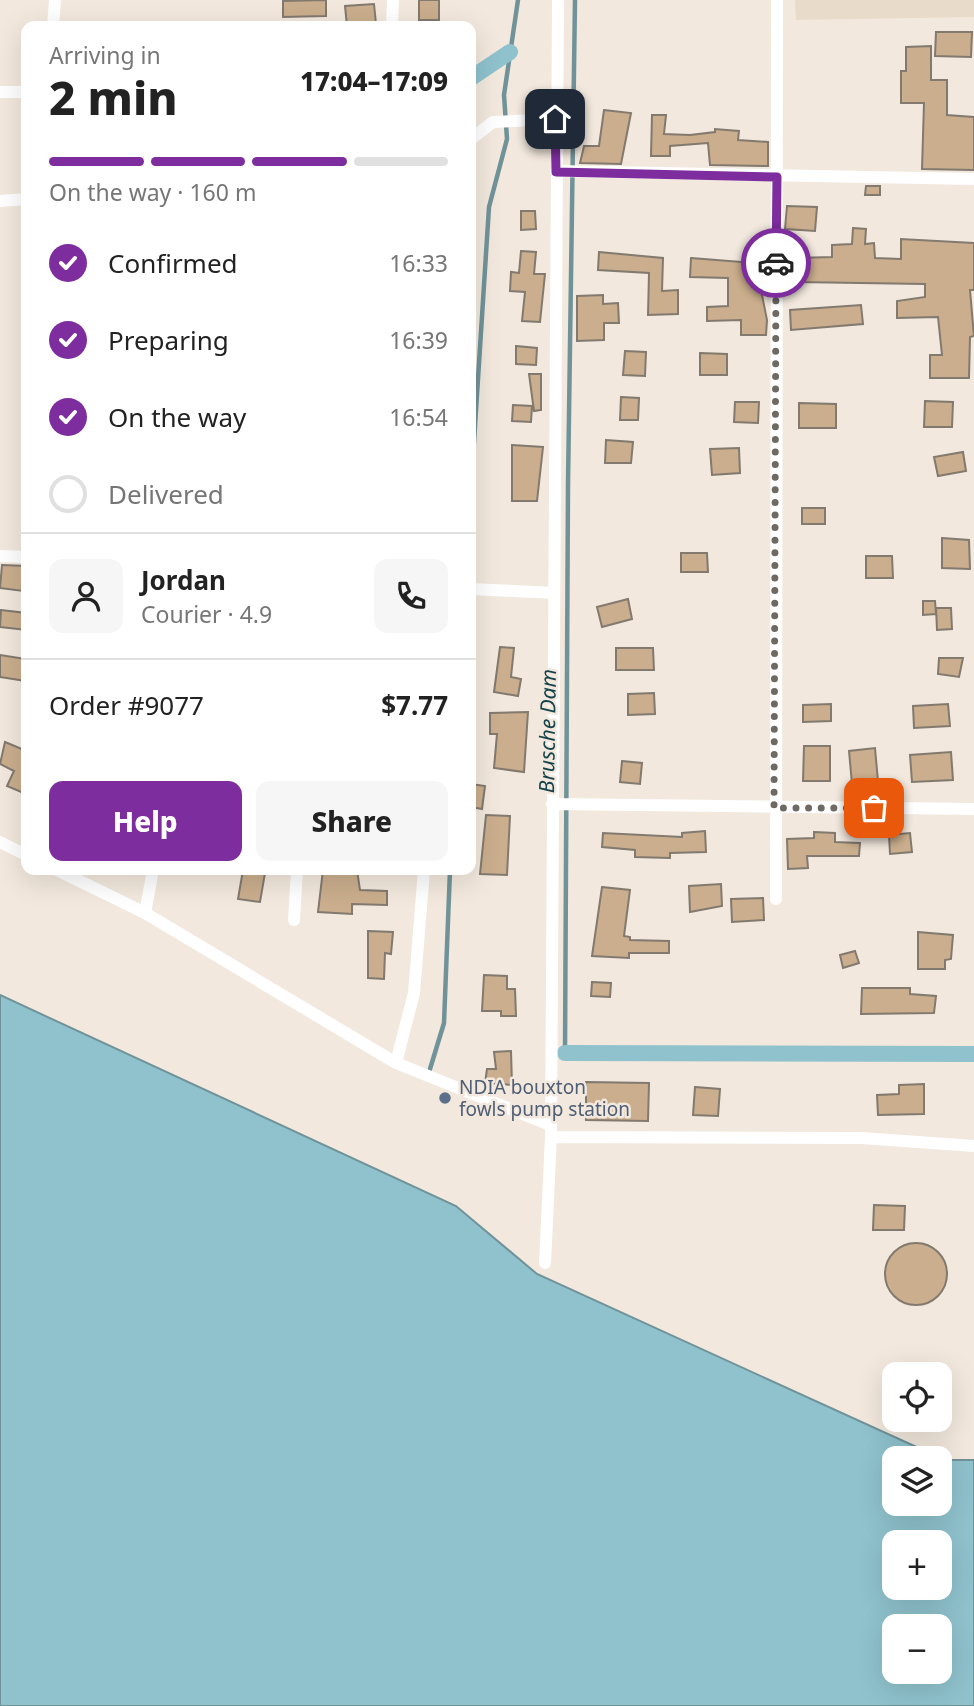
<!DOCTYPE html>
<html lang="en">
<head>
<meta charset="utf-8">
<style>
  :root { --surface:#fff; --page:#f6f6f6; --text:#222; --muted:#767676; --line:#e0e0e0; --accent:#7d2d9e }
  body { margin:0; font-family:"Noto Sans",sans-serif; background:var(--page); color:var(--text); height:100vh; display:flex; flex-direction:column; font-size:26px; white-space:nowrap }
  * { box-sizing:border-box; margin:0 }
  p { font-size:23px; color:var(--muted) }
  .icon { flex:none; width:38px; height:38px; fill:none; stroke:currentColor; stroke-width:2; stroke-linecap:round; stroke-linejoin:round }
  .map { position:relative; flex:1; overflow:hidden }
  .sheet { position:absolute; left:21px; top:21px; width:455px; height:854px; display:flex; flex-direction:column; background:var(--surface); border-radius:14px; box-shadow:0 7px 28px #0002 }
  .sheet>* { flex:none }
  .fabs { position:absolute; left:882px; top:1362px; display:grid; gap:14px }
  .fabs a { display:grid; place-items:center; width:70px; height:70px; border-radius:14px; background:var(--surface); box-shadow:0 7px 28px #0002; font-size:35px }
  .pin { position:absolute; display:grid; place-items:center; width:60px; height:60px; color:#fff; margin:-30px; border-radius:14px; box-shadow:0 4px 10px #0006 }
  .courier { position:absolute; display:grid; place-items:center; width:70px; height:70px; margin:-35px; border:5px solid #7d2d9e; border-radius:50%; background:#fff; color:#222; box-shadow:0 2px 9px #0007 }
  .overview em { font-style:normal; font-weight:800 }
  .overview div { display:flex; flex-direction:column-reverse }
  .overview { display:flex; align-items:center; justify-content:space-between; height:119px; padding:0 28px }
  h1 { font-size:46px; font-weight:800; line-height:52px }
  .bar { display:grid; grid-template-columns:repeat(4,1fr); gap:10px 7px; align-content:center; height:84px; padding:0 28px }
  .bar i { height:9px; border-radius:5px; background:var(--line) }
  .bar .current { background:var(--accent) }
  .bar p { grid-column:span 4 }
  .line { display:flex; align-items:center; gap:18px; padding:0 28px; border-top:2px solid var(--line) }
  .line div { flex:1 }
  .round { display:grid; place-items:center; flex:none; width:74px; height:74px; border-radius:14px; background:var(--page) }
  ol { padding:0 28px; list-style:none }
  li { display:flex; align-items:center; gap:21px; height:77px }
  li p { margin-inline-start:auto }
  li .icon { padding:7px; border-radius:50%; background:var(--accent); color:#fff; stroke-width:4 }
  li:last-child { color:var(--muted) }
  li i { width:38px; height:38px; border:4px solid var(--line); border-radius:50% }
  .cta { display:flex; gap:14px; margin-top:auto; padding:14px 28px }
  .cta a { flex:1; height:80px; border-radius:14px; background:var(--accent); color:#fff; font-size:28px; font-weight:800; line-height:80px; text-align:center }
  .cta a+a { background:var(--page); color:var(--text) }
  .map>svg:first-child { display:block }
  .built { fill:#e9dbca }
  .water { fill:#8fc2cd; stroke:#709399; stroke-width:2; fill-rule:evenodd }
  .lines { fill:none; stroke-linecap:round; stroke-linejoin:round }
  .stream { stroke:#709399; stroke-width:4.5 }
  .canal { stroke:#8fc2cd; stroke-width:16 }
  .building { fill:#caae8d; stroke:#82796f; stroke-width:2 }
  .minor { stroke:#fff; stroke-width:12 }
  .done { stroke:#6e6962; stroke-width:7; stroke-dasharray:0 12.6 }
  .route { stroke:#7d2d9e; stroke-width:9 }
  .service-dot { fill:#5c6f8a; stroke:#f2e8dd; stroke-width:2.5 }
  .labels { text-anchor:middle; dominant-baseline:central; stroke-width:5; stroke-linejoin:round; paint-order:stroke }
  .service-label { font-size:19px; fill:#4e5e75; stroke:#f2e8dd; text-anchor:start }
  .water-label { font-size:21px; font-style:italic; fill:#15434c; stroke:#f2e8dd }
</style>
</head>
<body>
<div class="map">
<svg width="974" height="1706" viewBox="0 0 974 1706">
  <rect width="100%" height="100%" fill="#f2e8dd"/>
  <path class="built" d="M795 0H974V17L796 20Z"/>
  <path class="water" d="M0 995 456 1206 537 1274 945 1460H974V1706H0ZM894 1458H940V1503H894ZM894 1542H940V1587H894ZM894 1626H940V1671H894Z"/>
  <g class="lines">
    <path class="stream" d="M471 488 489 207 507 139 504 95 518 0
      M565 1053 568 484 575 0
      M430 1069 444 1023 450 870"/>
    <path class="canal" d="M471 78 510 52
      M565 1053 974 1054"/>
  </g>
  <path class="building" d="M326 0V16L283 17V1Z
    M419 0H439V20H419Z
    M374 4 376 24 347 26 345 6Z
    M936 32H972L971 57 935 56Z
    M931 46V80H947V115L974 117V170L922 169 924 103H901V71H906V47Z
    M604 110 631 113 621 164 580 163 584 146H599Z
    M652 115H666L664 134 690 135 715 132V129L739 131 738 140 768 142V166L710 165 708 143 670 146V156H651Z
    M866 186H880V195H865Z
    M787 206 817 207 815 231 785 229Z
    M521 211H535L536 229 521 230Z
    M853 228 866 229 865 244 874 243 875 258 901 259V239L974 243V290H970L974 336 970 337 969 378H930V355H942L938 317 897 318V301L925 297V284L796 282 795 258 832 257V245L852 244Z
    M521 251 536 252 534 274H545L540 322 522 321 525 292 510 291 511 272 519 273Z
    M599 252 663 258 662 291 678 290V314L648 315 649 273 598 270Z
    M691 258 766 264 762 295 767 320 766 335H741V320L707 321V307L728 306V278L690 277Z
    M603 295V304L618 303 619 323H604V340L577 341V296Z
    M861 305 863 324 791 330 790 310Z
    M516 346 537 348 536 365 516 364Z
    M625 351 646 352 645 376 623 375Z
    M700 353 727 354V375H700Z
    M529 374H541V410L534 411Z
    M621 397 639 398 638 420H620Z
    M925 401 953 402 952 427H924Z
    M735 402H759L758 423 734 422Z
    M799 403 836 404V428H799Z
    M513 405 532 406 531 422 512 421Z
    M606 440 633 442 631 463H605Z
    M512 445 543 447 537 501H512Z
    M739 448 740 473 712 475 710 449Z
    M963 452 966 471 938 476 934 457Z
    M802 508H825V524H802Z
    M942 538 969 540 970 569 942 568Z
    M681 553H707L708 572H681Z
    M866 556H892L893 578H866Z
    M2 565 26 566 23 591 0 588Z
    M628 599 632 619 602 627 597 607Z
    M923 601H935L936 614 923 615Z
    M936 608H951L952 629 937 630Z
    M1 610 26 613V630L0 627Z
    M500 647 514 648 511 677 521 679 518 696 494 692Z
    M616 648H653L654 670H616Z
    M0 655 26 659V681L0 677Z
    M939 658H963L959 677 938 674Z
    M654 693 655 714 628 715V694Z
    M831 704V721L803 722V705Z
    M948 704 950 726 914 728 913 706Z
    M528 712 524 772 494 768 497 734H490V713Z
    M5 742 24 750 26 745V794L7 786 14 771 0 764Z
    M804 746H830V781H803Z
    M875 748 878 781 852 784 849 751Z
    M951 752 953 780 912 782 910 755Z
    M622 761 642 763 640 784 620 782Z
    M471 784 485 786 482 809 471 807Z
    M486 815 510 816 507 875 480 874Z
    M705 831 706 852 670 853V858L635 857V850L602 847 603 833 682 837V833Z
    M814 832 835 833V842L860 843 859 856H807L808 868 788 869 787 839 814 838Z
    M910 833 912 852 890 854 889 835Z
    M243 870 265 873 260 902 238 899Z
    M323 870H357L360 890 387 891V905L352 904V914L318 912Z
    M721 884 722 906 690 912 689 886Z
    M602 887 630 890 624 936 630 937V940L669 941V953H629V958L592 956Z
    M763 898 764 920 732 922 731 899Z
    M368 931 393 932 391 954 385 953 384 979 368 978Z
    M918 932 953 935 951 959 945 960V969H918Z
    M855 951 859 963 843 968 840 955Z
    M484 975 507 976V989H515L516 1016H501V1011H482Z
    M592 982 611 983 610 997 591 996Z
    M862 988H910V994L936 996 934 1013 861 1014Z
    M511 1051 512 1085 485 1083 487 1069H496L494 1052Z
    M586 1082 649 1083 648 1121 586 1120Z
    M924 1084V1114L878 1115 877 1095 899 1094V1085Z
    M695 1087 720 1089 718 1116 693 1115Z
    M874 1205 905 1206 904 1230H873Z
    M885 1274a31 31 0 1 1 62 0a31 31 0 1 1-62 0Z"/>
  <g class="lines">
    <path class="minor" d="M558 0 551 1137 861 1138 974 1146
      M53 26 55 0
      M392 26 393 0
      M0 92H26
      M471 139 493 122 555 119
      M556 171 974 179
      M0 201 26 199
      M0 556 26 557
      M471 589 554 593
      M552 804 974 809
      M0 842 26 855
      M57 870 145 913 396 1063 550 1125
      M776 899 777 0
      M145 913 153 870
      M294 920 297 870
      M396 1063 414 993 424 870
      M545 1263 551 1137"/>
  </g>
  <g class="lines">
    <path class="done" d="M776 263 774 808H874"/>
    <path class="route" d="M555 119 556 172 777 177 776 263"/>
  </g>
  <circle class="service-dot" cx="445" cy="1098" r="7"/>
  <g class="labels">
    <g class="service-label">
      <text x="459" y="1087">NDIA bouxton<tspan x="459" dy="22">fowls pump station</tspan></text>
    </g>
    <g class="water-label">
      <text transform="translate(547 731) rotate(-89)">Brusche Dam</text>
    </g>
  </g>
</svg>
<div class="fabs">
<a><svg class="icon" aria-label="locate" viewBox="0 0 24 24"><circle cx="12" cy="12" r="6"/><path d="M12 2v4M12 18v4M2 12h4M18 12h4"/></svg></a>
<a><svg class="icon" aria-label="layers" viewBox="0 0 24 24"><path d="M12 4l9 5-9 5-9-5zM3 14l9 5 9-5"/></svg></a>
<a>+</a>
<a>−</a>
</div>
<div class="pin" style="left:874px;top:808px;background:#ea580c"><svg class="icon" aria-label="bag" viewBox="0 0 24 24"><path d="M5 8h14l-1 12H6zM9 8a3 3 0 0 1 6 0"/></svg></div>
<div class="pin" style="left:555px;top:119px;background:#1f2937"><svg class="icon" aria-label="home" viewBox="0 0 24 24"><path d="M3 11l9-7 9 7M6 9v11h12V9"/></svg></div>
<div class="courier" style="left:776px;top:263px"><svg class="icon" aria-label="car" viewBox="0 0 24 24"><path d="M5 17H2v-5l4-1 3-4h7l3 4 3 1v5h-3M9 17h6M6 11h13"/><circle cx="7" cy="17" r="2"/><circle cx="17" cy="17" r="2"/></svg></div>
<section class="sheet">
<div class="overview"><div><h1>2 min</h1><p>Arriving in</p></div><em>17:04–17:09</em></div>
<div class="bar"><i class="current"></i><i class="current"></i><i class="current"></i><i></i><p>On the way · 160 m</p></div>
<ol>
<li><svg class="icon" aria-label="check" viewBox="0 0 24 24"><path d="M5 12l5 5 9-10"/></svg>Confirmed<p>16:33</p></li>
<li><svg class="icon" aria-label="check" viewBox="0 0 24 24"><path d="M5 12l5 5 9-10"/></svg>Preparing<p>16:39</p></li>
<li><svg class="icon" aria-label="check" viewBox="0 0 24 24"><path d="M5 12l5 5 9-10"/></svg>On the way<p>16:54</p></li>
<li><i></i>Delivered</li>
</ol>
<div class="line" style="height:126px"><a class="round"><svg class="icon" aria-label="person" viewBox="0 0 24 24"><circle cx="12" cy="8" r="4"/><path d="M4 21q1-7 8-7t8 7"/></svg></a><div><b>Jordan</b><p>Courier · 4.9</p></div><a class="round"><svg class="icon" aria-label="phone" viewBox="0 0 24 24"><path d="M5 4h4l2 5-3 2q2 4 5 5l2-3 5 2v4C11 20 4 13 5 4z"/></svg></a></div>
<div class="line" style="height:91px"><div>Order #9077</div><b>$7.77</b></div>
<div class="cta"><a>Help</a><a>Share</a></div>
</section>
</div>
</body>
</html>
